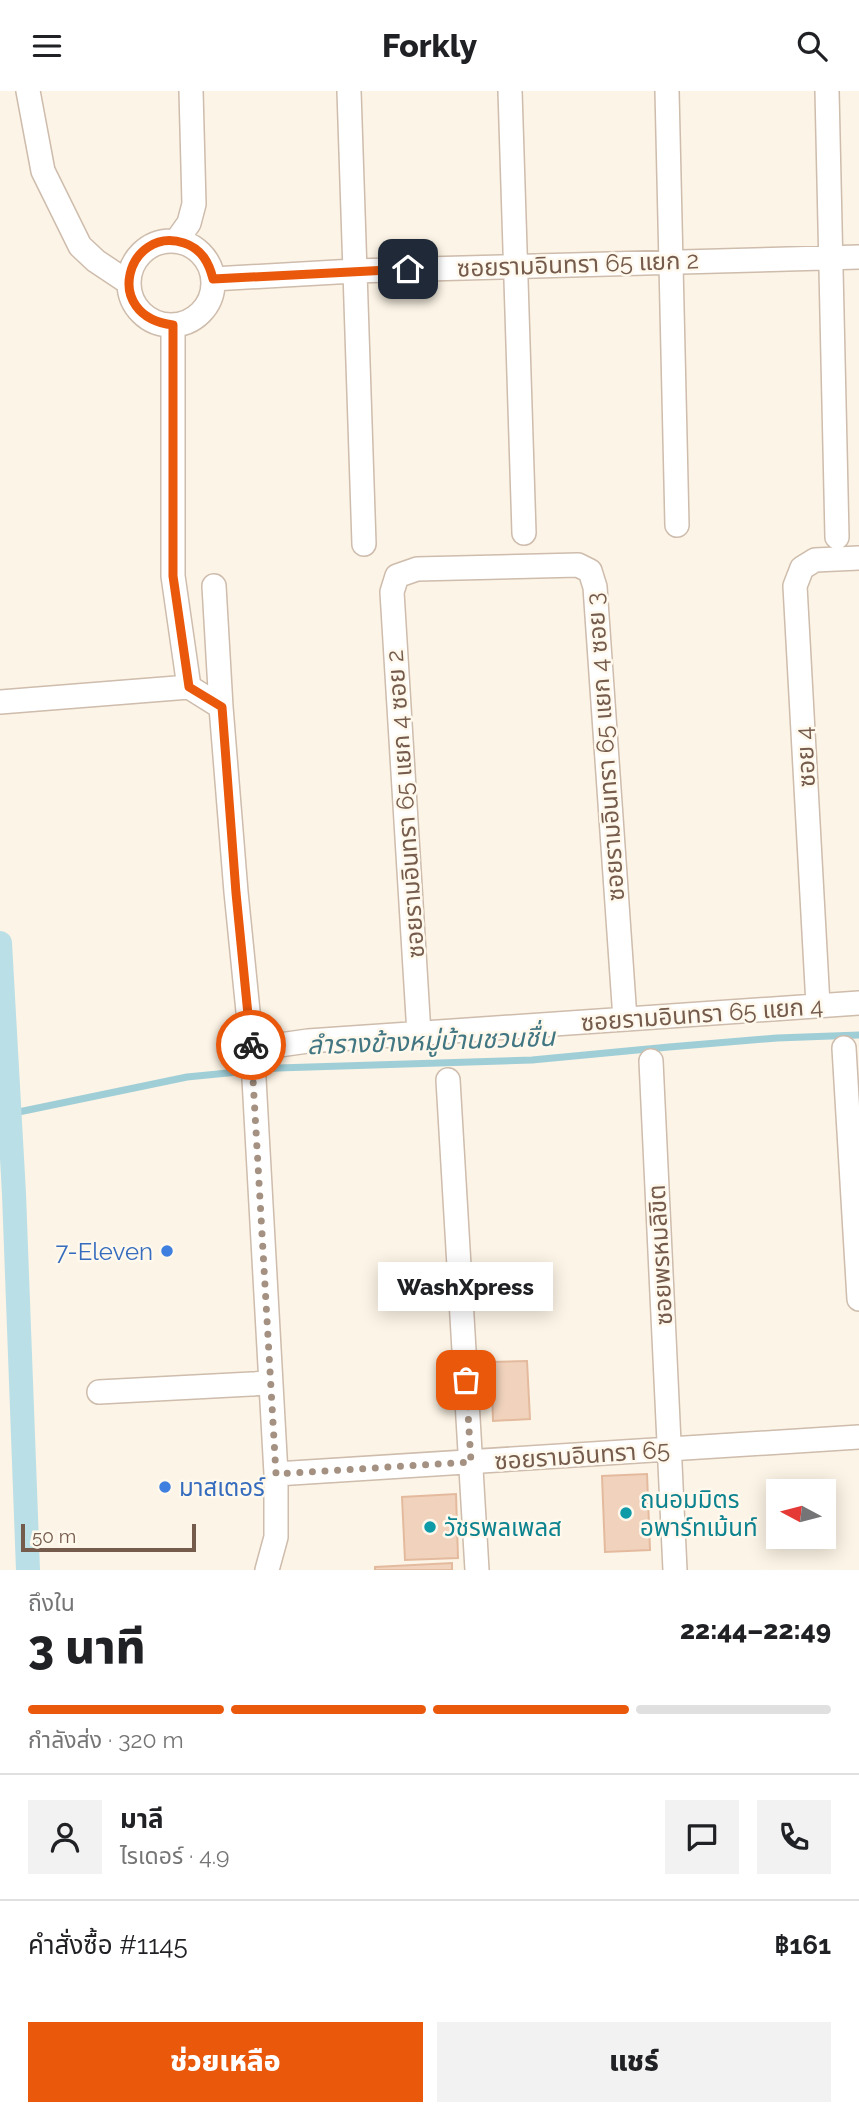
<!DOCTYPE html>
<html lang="th">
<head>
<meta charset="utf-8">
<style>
  :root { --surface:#fff; --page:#f2f2f2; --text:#202124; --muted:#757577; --line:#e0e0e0; --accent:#ea580c }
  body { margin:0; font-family:Raleway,"Noto Sans Thai",sans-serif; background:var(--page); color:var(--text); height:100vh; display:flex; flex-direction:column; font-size:26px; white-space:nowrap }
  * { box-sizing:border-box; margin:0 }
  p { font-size:23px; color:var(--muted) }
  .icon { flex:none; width:38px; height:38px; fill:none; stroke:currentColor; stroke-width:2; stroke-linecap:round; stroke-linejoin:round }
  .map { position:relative; height:1479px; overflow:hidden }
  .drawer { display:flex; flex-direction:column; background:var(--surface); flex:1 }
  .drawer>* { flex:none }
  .needle { width:46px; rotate:277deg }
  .controls { position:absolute; left:766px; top:1388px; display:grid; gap:14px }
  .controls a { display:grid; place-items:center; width:70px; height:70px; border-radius:0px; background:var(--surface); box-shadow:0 4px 18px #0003; font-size:35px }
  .scale { position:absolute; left:21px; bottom:18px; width:175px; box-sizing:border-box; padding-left:7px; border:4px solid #755b4b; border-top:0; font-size:19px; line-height:24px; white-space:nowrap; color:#755b4b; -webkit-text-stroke:5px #fff8ec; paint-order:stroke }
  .pin { position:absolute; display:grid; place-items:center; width:60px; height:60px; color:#fff; margin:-30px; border-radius:14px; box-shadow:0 4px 10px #0006 }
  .courier { position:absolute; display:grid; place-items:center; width:70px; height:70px; margin:-35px; border:5px solid #ea580c; border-radius:50%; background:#fff; color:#222; box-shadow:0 2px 9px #0007 }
  .bubble { position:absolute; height:49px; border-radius:0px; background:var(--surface); box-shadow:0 4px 18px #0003; font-size:23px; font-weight:800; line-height:49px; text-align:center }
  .summary em { font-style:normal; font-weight:800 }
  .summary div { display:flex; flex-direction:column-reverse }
  .summary { display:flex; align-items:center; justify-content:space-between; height:119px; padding:0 28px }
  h1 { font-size:46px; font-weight:800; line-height:52px }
  .bar { display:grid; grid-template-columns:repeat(4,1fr); gap:10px 7px; align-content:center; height:84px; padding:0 28px }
  .bar i { height:9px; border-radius:5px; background:var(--line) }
  .bar .active { background:var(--accent) }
  .bar p { grid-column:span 4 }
  .line { display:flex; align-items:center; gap:18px; padding:0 28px; border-top:2px solid var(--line) }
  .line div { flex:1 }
  .round { display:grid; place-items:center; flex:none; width:74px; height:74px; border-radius:0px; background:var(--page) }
  .button { display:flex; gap:14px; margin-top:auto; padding:14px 28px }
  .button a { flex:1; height:80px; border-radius:0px; background:var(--accent); color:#fff; font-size:28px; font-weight:800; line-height:80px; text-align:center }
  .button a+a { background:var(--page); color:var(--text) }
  header { display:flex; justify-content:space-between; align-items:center; height:91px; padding:0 28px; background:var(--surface); font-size:32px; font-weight:800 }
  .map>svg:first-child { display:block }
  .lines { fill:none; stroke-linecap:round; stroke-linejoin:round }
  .stream { stroke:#a0ced7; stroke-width:7 }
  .canal { stroke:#badfe6; stroke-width:24 }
  .building { fill:#f1d3bd; stroke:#e4ba9e; stroke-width:2 }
  .minor-casing { stroke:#cebcac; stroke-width:26 }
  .minor { stroke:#fff; stroke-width:23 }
  .done { stroke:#a49181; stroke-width:7; stroke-dasharray:0 12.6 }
  .route { stroke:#ea580c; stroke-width:9 }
  .shop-dot { fill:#3f7fe0; stroke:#fff8ec; stroke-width:2.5 }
  .culture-dot { fill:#0f9aa8; stroke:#fff8ec; stroke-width:2.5 }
  .labels { text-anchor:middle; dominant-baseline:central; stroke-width:5; stroke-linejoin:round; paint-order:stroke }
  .street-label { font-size:24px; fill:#755b4b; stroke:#fff8ec }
  .shop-label { font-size:24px; fill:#366cbe; stroke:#fff8ec; text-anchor:end }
  .culture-label { font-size:24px; fill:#0d838f; stroke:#fff8ec; text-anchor:start }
  .water-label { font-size:26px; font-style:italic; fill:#417682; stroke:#fff8ec }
</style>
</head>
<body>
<header><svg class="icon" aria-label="menu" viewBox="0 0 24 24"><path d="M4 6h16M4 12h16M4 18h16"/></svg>Forkly<svg class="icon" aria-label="search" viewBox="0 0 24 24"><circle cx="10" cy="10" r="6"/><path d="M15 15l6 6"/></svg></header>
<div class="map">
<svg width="859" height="1479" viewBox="0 0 859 1479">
  <rect width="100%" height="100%" fill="#fcf4e6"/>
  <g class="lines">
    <path class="stream" d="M9 1023 187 986 278 977 532 969 669 956 777 947 859 944"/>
    <path class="canal" d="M0 852 14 1103 28 1479"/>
  </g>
  <path class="building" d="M527 1270 530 1328 493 1330 491 1271Z
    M647 1383 650 1459 605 1461 602 1385Z
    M456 1403 458 1467 405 1469 402 1406Z
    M452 1472V1479H375V1476Z"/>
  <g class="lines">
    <g class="minor-casing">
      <path id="minor" d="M28 0 43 80 80 155 96 170 129 192
        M349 0 364 453
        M510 0 524 442
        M667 0 677 434
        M827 0 837 446
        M177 149 189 132 194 113 191 0
        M129 192a42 42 0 1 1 84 0a42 42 0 1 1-84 0Z
        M213 188 354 180 859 166
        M173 234V485L189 596 221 616 236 801 253 970 276 1383V1446L267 1479
        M214 495 221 616
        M0 611 189 596
        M818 914 795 495 802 477 815 469 859 467
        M419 943 392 501 397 485 417 478 578 474 590 480 595 496 625 928
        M844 957 859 1208
        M252 958 308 950 859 912
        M651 970 675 1479
        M448 989 477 1479
        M99 1301 269 1292
        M276 1383 859 1346"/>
    </g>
    <use href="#minor" class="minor"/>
  </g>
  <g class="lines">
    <path class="done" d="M251 954 276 1383 471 1371 466 1289"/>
    <path class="route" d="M251 954 236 802 222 616 189 596 173 485V234C100 225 128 134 184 152 202 158 209 172 213 188L408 178"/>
  </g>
  <g class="shop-dot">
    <circle cx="167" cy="1160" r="7"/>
    <circle cx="165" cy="1396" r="7"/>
  </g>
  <g class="culture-dot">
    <circle cx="626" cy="1422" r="7"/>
    <circle cx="430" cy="1436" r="7"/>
  </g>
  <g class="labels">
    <g class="street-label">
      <text transform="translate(578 173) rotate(-2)">ซอยรามอินทรา 65 แยก 2</text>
      <text transform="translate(605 656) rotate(-94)">ซอยรามอินทรา 65 แยก 4 ซอย 3</text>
      <text transform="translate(805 666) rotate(-93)">ซอย 4</text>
      <text transform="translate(405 713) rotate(-94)">ซอยรามอินทรา 65 แยก 4 ซอย 2</text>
      <text transform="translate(702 923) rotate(-4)">ซอยรามอินทรา 65 แยก 4</text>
      <text transform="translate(660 1164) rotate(-93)">ซอยพรหมลิขิต</text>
      <text transform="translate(582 1364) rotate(-4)">ซอยรามอินทรา 65</text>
    </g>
    <g class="shop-label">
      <text x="153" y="1160">7-Eleven</text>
      <text x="179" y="1396" text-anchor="start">มาสเตอร์</text>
    </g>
    <g class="culture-label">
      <text x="640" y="1408">ถนอมมิตร<tspan x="640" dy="28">อพาร์ทเม้นท์</tspan></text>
      <text x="444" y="1436">วัชรพลเพลส</text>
    </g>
    <g class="water-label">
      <text transform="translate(431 950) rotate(-2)">ลำรางข้างหมู่บ้านชวนชื่น</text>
    </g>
  </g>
</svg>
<div class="controls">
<a><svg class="needle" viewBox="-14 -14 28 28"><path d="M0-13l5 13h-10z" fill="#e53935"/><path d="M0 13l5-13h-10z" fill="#757577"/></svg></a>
</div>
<div class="scale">50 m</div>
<div class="pin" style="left:466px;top:1289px;background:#ea580c"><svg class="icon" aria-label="bag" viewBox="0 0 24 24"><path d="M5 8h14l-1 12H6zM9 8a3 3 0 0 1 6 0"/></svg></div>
<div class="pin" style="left:408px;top:178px;background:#1f2937"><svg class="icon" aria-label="home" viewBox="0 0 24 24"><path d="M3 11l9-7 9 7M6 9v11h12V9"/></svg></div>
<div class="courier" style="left:251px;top:954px"><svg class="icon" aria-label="bike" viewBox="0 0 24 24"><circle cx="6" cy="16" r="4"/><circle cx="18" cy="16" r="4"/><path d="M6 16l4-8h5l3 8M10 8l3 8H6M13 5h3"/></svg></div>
<div class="bubble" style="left:378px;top:1171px;width:175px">WashXpress</div>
</div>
<section class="drawer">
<div class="summary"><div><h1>3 นาที</h1><p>ถึงใน</p></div><em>22:44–22:49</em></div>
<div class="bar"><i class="active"></i><i class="active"></i><i class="active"></i><i></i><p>กำลังส่ง · 320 m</p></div>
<div class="line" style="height:126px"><a class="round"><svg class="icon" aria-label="person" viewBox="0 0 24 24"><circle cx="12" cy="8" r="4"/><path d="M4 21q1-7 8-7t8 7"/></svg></a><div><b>มาลี</b><p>ไรเดอร์ · 4.9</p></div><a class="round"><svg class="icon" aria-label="chat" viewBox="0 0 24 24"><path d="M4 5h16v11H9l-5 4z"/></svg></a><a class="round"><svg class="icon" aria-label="phone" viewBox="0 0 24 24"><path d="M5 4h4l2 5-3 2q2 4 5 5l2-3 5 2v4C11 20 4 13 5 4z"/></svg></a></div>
<div class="line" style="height:91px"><div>คำสั่งซื้อ #1145</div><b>฿161</b></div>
<div class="button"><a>ช่วยเหลือ</a><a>แชร์</a></div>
</section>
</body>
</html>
